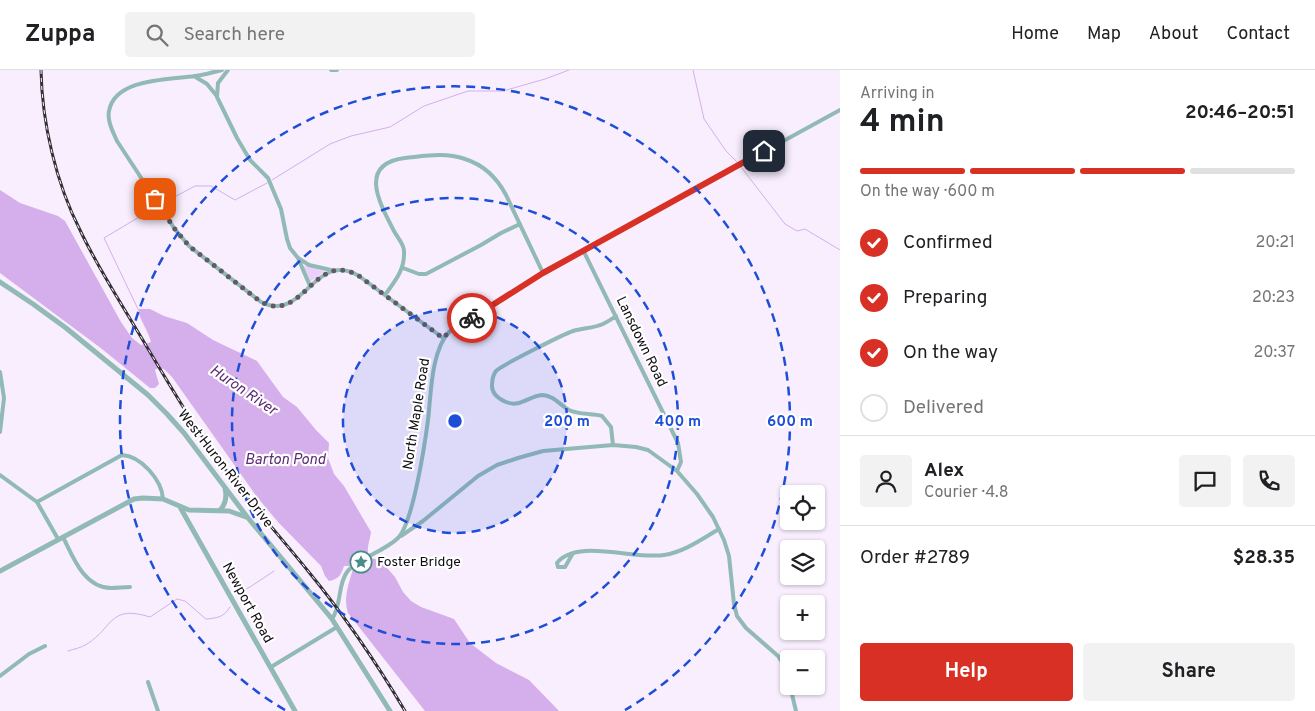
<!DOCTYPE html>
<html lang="en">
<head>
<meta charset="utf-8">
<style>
  :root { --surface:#fff; --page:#f2f2f2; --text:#202124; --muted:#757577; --line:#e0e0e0; --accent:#d93025 }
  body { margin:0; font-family:Overpass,sans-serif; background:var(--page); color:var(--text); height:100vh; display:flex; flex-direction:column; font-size:19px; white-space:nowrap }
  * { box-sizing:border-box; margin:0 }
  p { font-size:16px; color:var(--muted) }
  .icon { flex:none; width:28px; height:28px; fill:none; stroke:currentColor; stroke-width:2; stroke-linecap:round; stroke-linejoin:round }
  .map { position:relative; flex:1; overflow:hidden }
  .details { display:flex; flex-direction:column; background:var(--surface); width:475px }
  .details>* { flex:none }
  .buttons { position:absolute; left:780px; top:415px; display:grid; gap:10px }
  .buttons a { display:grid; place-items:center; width:45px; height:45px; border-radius:5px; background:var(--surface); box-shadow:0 1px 4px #0004; font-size:25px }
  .pin { position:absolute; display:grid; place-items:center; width:42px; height:42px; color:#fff; margin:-21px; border-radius:10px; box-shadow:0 2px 8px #0006 }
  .courier { position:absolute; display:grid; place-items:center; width:50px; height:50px; margin:-25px; border:4px solid #d93025; border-radius:50%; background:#fff; color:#222; box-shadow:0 1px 6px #0007 }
  .overview em { font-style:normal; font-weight:700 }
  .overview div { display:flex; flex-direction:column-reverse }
  .overview { display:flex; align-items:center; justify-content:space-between; height:85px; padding:0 20px }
  h1 { font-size:32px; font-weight:700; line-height:38px }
  .bar { display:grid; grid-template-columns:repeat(4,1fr); gap:8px 5px; align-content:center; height:60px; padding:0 20px }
  .bar i { height:6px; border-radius:4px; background:var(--line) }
  .bar .active { background:var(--accent) }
  .bar p { grid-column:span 4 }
  .line { display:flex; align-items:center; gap:12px; padding:0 20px; border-top:1px solid var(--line) }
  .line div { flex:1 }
  .round { display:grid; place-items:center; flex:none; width:52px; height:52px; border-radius:5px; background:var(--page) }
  ol { padding:0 20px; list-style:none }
  li { display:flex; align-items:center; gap:15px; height:55px }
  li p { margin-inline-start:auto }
  li .icon { padding:5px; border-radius:50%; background:var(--accent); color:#fff; stroke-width:4 }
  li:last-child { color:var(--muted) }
  li i { width:28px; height:28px; border:2px solid var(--line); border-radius:50% }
  .action { display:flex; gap:10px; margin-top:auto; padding:10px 20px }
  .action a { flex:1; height:58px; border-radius:5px; background:var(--accent); color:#fff; font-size:20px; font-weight:700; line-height:58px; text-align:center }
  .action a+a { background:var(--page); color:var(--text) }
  header { display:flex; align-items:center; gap:30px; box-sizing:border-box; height:70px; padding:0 25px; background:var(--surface); border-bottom:1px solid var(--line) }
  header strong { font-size:24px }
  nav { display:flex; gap:28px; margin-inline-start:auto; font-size:18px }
  .search { width:350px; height:45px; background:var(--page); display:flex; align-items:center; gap:12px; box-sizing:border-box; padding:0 18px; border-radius:5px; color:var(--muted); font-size:19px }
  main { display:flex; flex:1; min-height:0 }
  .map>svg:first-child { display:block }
  .green { fill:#ead0fa }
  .water { fill:#d5aeec }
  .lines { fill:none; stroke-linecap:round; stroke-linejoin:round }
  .stream { stroke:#d5aeec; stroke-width:1 }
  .minor { stroke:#91b9b5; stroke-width:4 }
  .tertiary { stroke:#91b9b5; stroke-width:5 }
  .rail-casing { stroke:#342f37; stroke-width:3 }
  .rail { stroke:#fff; stroke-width:1; stroke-dasharray:4; stroke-linecap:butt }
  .done { stroke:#615b65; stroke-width:5; stroke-dasharray:0 9 }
  .route { stroke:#d93025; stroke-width:6 }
  .ring { fill:none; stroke:#1d4ed8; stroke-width:2.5; stroke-dasharray:9 6 }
  .labels { text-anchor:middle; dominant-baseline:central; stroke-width:4.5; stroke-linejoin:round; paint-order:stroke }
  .street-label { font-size:14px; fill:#100c12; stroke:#fff }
  .poi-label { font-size:14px; fill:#100c12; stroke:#fff; text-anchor:start }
  .water-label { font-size:15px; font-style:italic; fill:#5a2a73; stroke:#fff }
  .centre { fill:#1d4ed8; stroke:#fff; stroke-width:2.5 }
  .ring-label { font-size:15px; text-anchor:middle; font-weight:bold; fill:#1d4ed8; stroke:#fff; stroke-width:4.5; stroke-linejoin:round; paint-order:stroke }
</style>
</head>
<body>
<header>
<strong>Zuppa</strong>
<div class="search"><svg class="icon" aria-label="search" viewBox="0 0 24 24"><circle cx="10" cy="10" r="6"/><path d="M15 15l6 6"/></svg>Search here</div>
<nav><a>Home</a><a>Map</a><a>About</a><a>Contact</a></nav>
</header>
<main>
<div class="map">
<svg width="840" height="641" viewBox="0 0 840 641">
  <rect width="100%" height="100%" fill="#f8eefe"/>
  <path class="green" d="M306 195 324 201V202L310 212 304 197Z"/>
  <path class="water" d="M0 120 20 133 58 146 65 151 121 252 132 268 141 275 151 272C148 260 140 251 138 239H150L164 246 187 253 213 270 257 291 283 327 297 337 316 360 329 373 328 388 334 404 344 416 371 462C370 471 365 480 370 488L380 490 395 507 403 522 411 531 421 537 454 549 470 573 496 593 529 610 559 641H425L348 543C343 528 349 513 353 499L351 496H344C341 505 339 509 329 511L325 506 321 496 278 452 257 427 172 307 164 299 158 298 155 300 159 314 155 318H150L102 279 0 203Z"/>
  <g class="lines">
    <path class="stream" d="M693 0 704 49 726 81 737 92
      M741 97 785 154 797 161 805 159 840 180
      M272 110 330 74 351 66 390 57 424 36 468 21H503L545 9 569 0
      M163 133 195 116H211L235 130 267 113
      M138 239 104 168 156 137
      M236 524 250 517 274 501
      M68 581C74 579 81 578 87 574 113 558 109 534 150 547L177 529 185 531 206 549C218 548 224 547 230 537"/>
    <path class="minor" d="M222 0C213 2 204 5 195 6 169 10 115 8 109 41 107 51 113 62 117 71L174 158 189 176 261 232C304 254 314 179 359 206L443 268
      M228 0 218 13 217 27 237 68 250 90 268 108 281 139 287 169 290 178 298 188 310 216
      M331 0H337
      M194 6 207 14 216 25
      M584 182 678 373 681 392 677 401
      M298 188 309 195 331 200
      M403 198 419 204H426L481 175 501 163 520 154
      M385 225C395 211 405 200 404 181 404 174 397 167 394 161 380 134 357 94 405 88 425 86 445 82 465 89 484 95 497 108 506 125L543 203
      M0 302 4 328 0 362
      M613 375 611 357 602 346C592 343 579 345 569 340 560 335 553 325 542 325 529 326 520 338 506 332 499 329 492 324 492 316 492 311 493 305 496 301 500 296 564 264 573 261 583 258 594 258 603 254 607 252 612 249 616 246
      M0 405 37 432 58 469
      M37 432 122 385C141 386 162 410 163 429
      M401 466 423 451 478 406 497 395 518 388 543 381 613 375 636 377 648 380 677 401 697 424 713 447 724 470 729 486 734 534 737 546 746 558 778 586 782 592 789 611
      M63 467C73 487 84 518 111 518 117 518 124 517 130 517
      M573 483 565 497H558L557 493C576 468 635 490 664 485 684 482 702 469 719 459
      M332 549C342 535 337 516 347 502 357 489 385 481 398 468 413 453 425 373 428 350 431 325 431 281 449 262L543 203 840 40
      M271 597 337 557
      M0 606 29 584 45 576
      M148 612 158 641
      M790 616 796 641"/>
    <path class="tertiary" d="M0 212 33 234 66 258 148 325 167 344 184 363 248 448 332 549 390 641
      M180 437 295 641
      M220 440C226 434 227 427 225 418
      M0 501 134 429 143 428 163 429 189 440 229 441 246 447"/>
    <g class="rail-casing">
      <path id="rail" d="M41 0C42 53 56 113 80 160 95 192 114 222 132 252 164 305 194 359 232 408 256 440 283 470 308 501 344 545 376 592 405 641"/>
    </g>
    <use href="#rail" class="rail"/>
  </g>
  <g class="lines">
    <path class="done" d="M155 129 174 158 189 176 261 232C304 254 314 179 359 206L443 268 449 262 472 248"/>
    <path class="route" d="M472 248 543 203 764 81"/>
  </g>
  <circle cx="455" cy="351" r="112" fill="#1d4ed8" fill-opacity=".12"/>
  <g class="ring">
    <circle cx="455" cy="351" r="112"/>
    <circle cx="455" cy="351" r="223"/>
    <path d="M285 640A335 335 0 1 1 625 640"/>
  </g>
  <defs>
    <g id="sight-ring" transform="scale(1.125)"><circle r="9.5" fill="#fff" stroke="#478d88" stroke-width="1.5"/><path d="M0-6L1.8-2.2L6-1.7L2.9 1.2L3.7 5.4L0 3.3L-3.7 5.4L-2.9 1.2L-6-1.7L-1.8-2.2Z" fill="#478d88"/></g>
  </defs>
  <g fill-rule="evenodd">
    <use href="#sight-ring" x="361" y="492"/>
  </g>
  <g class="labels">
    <g class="street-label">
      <text transform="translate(641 272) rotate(64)">Lansdown Road</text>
      <text transform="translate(417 344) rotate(-81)">North Maple Road</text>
      <text transform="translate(225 399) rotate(52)">West Huron River Drive</text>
      <text transform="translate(247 533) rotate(61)">Newport Road</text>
    </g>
    <g class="poi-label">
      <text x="377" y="492">Foster Bridge</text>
    </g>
    <g class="water-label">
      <text transform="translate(243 321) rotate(34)">Huron River</text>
      <text x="285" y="390">Barton Pond</text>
    </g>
  </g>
  <circle cx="455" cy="351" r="8" class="centre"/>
  <g class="ring-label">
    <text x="567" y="356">200 m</text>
    <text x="678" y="356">400 m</text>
    <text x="790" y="356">600 m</text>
  </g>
</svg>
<div class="buttons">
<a><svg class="icon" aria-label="locate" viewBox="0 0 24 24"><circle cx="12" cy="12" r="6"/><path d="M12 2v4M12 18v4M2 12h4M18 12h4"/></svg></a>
<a><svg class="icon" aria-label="layers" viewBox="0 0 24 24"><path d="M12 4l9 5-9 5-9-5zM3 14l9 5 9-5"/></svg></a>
<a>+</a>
<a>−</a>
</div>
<div class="pin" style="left:155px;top:129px;background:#ea580c"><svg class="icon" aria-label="bag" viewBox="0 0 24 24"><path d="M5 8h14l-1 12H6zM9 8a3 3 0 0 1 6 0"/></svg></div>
<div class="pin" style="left:764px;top:81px;background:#1f2937"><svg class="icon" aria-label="home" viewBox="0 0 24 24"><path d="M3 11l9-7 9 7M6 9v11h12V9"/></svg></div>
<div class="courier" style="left:472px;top:248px"><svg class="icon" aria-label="bike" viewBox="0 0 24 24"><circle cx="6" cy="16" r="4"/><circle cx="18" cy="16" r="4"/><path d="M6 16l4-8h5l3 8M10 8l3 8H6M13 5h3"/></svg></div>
</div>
<section class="details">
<div class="overview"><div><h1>4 min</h1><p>Arriving in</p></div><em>20:46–20:51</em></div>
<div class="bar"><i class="active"></i><i class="active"></i><i class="active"></i><i></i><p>On the way · 600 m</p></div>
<ol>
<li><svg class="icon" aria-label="check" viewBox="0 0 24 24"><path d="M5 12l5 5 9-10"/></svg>Confirmed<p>20:21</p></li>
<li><svg class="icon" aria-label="check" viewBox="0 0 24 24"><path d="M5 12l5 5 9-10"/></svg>Preparing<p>20:23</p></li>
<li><svg class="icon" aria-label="check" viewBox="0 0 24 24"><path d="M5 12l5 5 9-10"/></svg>On the way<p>20:37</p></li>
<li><i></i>Delivered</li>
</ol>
<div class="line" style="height:90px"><a class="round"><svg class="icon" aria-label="person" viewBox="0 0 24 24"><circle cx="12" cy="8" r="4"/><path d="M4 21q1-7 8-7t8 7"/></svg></a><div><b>Alex</b><p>Courier · 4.8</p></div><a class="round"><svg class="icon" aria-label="chat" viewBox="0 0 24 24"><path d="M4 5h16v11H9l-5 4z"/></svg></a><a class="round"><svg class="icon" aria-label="phone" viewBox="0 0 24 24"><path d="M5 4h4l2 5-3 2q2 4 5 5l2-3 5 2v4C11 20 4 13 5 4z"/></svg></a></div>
<div class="line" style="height:65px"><div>Order #2789</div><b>$28.35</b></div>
<div class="action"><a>Help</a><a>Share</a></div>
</section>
</main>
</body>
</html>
